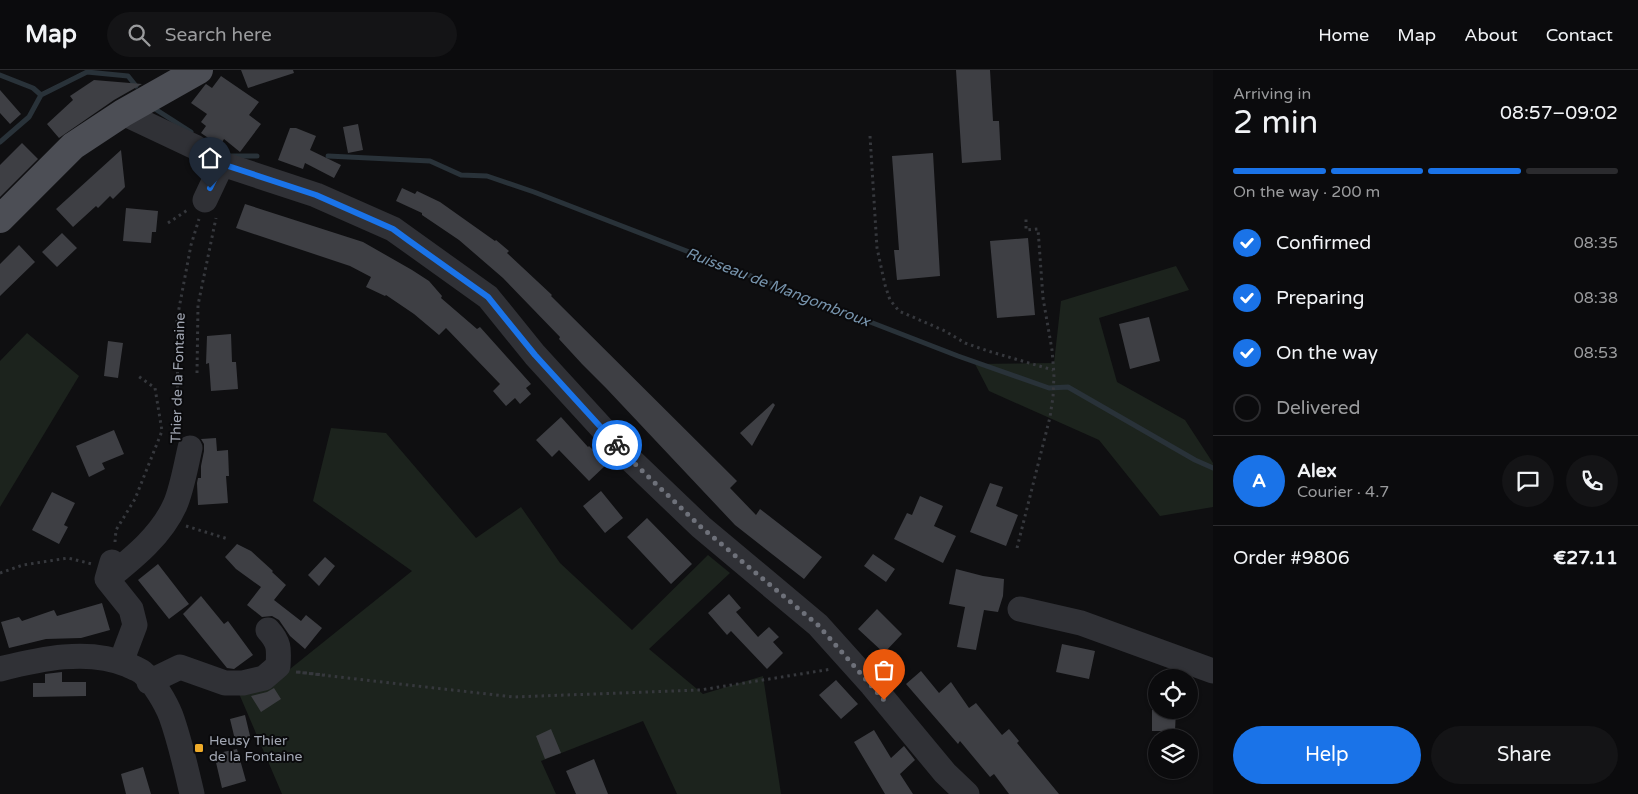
<!DOCTYPE html>
<html lang="en">
<head>
<meta charset="utf-8">
<style>
  :root { --surface:#0b0b0d; --page:#141416; --text:#f1f3f6; --muted:#9a9b9d; --line:#2b2b2e; --accent:#1a73e8 }
  body { margin:0; font-family:"Varela Round",sans-serif; background:var(--page); color:var(--text); height:100vh; display:flex; flex-direction:column; font-size:19px; white-space:nowrap }
  * { box-sizing:border-box; margin:0 }
  p { font-size:16px; color:var(--muted) }
  .icon { flex:none; width:28px; height:28px; fill:none; stroke:currentColor; stroke-width:2; stroke-linecap:round; stroke-linejoin:round }
  .map { position:relative; flex:1; overflow:hidden }
  .panel { display:flex; flex-direction:column; background:var(--surface); width:425px }
  .panel>* { flex:none }
  .fabs { position:absolute; left:1148px; top:599px; display:grid; gap:10px }
  .fabs a { display:grid; place-items:center; width:50px; height:50px; border-radius:50%; background:var(--surface); box-shadow:0 1px 4px #0004,0 0 0 1px var(--line); font-size:25px }
  .pin { position:absolute; display:grid; place-items:center; width:42px; height:42px; color:#fff; margin:-51px -21px; border-radius:50% 50% 50% 0; rotate:-45deg; box-shadow:0 0 5px #0007 }
  .pin .icon { rotate:45deg }
  .courier { position:absolute; display:grid; place-items:center; width:50px; height:50px; margin:-25px; border:4px solid #1a73e8; border-radius:50%; background:#fff; color:#222; box-shadow:0 1px 6px #0007 }
  .headline em { font-style:normal; font-weight:600 }
  .headline div { display:flex; flex-direction:column-reverse }
  .headline { display:flex; align-items:center; justify-content:space-between; height:85px; padding:0 20px }
  h1 { font-size:32px; font-weight:600; line-height:38px }
  .bar { display:grid; grid-template-columns:repeat(4,1fr); gap:8px 5px; align-content:center; height:60px; padding:0 20px }
  .bar i { height:6px; border-radius:4px; background:var(--line) }
  .bar .active { background:var(--accent) }
  .bar p { grid-column:span 4 }
  .line { display:flex; align-items:center; gap:12px; padding:0 20px; border-top:1px solid var(--line) }
  .line div { flex:1 }
  .round { display:grid; place-items:center; flex:none; width:52px; height:52px; border-radius:26px; background:var(--page) }
  ol { padding:0 20px; list-style:none }
  li { display:flex; align-items:center; gap:15px; height:55px }
  li p { margin-inline-start:auto }
  li .icon { padding:5px; border-radius:50%; background:var(--accent); color:#fff; stroke-width:4 }
  li:last-child { color:var(--muted) }
  li i { width:28px; height:28px; border:2px solid var(--line); border-radius:50% }
  .action { display:flex; gap:10px; margin-top:auto; padding:10px 20px }
  .action a { flex:1; height:58px; border-radius:30px; background:var(--accent); color:#fff; font-size:20px; font-weight:600; line-height:58px; text-align:center }
  .action a+a { background:var(--page); color:var(--text) }
  header { display:flex; align-items:center; gap:30px; box-sizing:border-box; height:70px; padding:0 25px; background:var(--surface); border-bottom:1px solid var(--line) }
  header strong { font-size:24px }
  nav { display:flex; gap:28px; margin-inline-start:auto; font-size:18px }
  .search { width:350px; height:45px; background:var(--page); display:flex; align-items:center; gap:12px; box-sizing:border-box; padding:0 18px; border-radius:28px; color:var(--muted); font-size:19px }
  main { display:flex; flex:1; min-height:0 }
  .map>svg:first-child { display:block }
  .green { fill:#1c231d }
  .lines { fill:none; stroke-linecap:round; stroke-linejoin:round }
  .stream { stroke:#293239; stroke-width:5 }
  .building { fill:#3e3f44 }
  .path { stroke:#36383d; stroke-width:3; stroke-dasharray:2.5 4; stroke-linecap:butt }
  .minor { stroke:#303136; stroke-width:25 }
  .major { stroke:#4c4e55; stroke-width:28 }
  .done { stroke:#6e717a; stroke-width:5; stroke-dasharray:0 9 }
  .route { stroke:#1a73e8; stroke-width:6 }
  .poi-dot { fill:#efab29; stroke:#0a0a0c; stroke-width:2 }
  .labels { text-anchor:middle; dominant-baseline:central; stroke-width:4; stroke-linejoin:round; paint-order:stroke }
  .street-label { font-size:14px; fill:#a1a6b2; stroke:#0a0a0c }
  .poi-label { font-size:14px; fill:#a1a6b2; stroke:#0a0a0c; text-anchor:start }
  .water-label { font-size:15px; font-style:italic; fill:#7794ad; stroke:#0a0a0c }
</style>
</head>
<body>
<header>
<strong>Map</strong>
<div class="search"><svg class="icon" aria-label="search" viewBox="0 0 24 24"><circle cx="10" cy="10" r="6"/><path d="M15 15l6 6"/></svg>Search here</div>
<nav><a>Home</a><a>Map</a><a>About</a><a>Contact</a></nav>
</header>
<main>
<div class="map">
<svg width="1213" height="724" viewBox="0 0 1213 724">
  <rect width="100%" height="100%" fill="#0f0f11"/>
  <path class="green" d="M1176 196 1189 220 1099 248 1117 312 1185 350 1213 393V437L1160 446 1099 370 989 321 975 294 1054 293 1061 231Z
    M27 263 79 306 0 437V291Z
    M331 358 386 363 476 468 521 437 560 493 632 560 708 485 730 503 649 579 703 624 763 606 781 724H677L643 651 541 691 556 724H282L237 619 275 611 412 501 313 431Z"/>
  <g class="lines">
    <path class="stream" d="M0 5 33 18 41 25
      M152 37 191 62
      M0 72 29 47 41 25 87 2 128 6 136 16
      M230 86H257
      M328 86 430 91 461 105 487 106 534 122 958 286 1049 318 1068 317 1195 390 1213 398"/>
  </g>
  <path class="building" d="M241 0H293L294 3 248 18Z
    M956 0H990L993 51H999L1001 90 962 93Z
    M221 6 259 32 249 45 261 54 240 82 224 69 220 76 201 63 206 56 201 52 207 44 191 33 205 15 206 14 212 18Z
    M94 10 142 14 114 30 59 68 47 54 73 30 70 26Z
    M0 20 21 44 10 54 0 43Z
    M358 54 363 80 348 83 343 57Z
    M290 58H296L316 66 310 80 341 95 334 108 305 93 303 99 278 90Z
    M22 73 38 89 0 127V95Z
    M121 80 125 117 113 129 110 126 98 138 96 136 73 157 56 139Z
    M933 83 940 206 897 210 894 180H899L892 86Z
    M402 118 415 124 417 121 440 132 495 171 496 170 509 181 507 183 552 225 551 226 737 411 730 418 756 445 760 439 822 487 804 509 735 455 606 318 582 294 559 269 560 267 503 208 459 170 422 145V143L396 131Z
    M245 134 363 172 412 200 429 211 442 226 441 228 477 259 480 257 531 314 526 318 531 324 520 334 515 328 506 336 493 321 500 314 446 258 439 265 414 244 386 225 385 226 366 217 371 207 350 196 236 158Z
    M126 138 158 141 156 162H152L151 173 123 171Z
    M62 163 77 178 57 197 42 182Z
    M1028 168 1035 245 997 248 990 171Z
    M19 175 35 192 0 226V194Z
    M1149 247 1160 291 1130 299 1119 254Z
    M231 264 232 292H236L238 319 211 321 209 293 206 294 207 266Z
    M108 271 123 273 118 308 104 306Z
    M773 333 775 335 752 376 740 363Z
    M561 347 588 377 589 376 607 394 589 411 559 380 552 387 536 370Z
    M114 360 124 384 102 393 105 399 89 407 76 376Z
    M216 368 217 381 228 380 229 406H226L228 433 198 435 197 413 198 408H201V396L204 381V374L201 369Z
    M990 413 1003 417 996 436 1018 445 1006 476 970 462Z
    M601 421 623 448 605 463 583 436Z
    M52 422 75 433 64 455 68 457 59 474 32 460Z
    M920 426 943 436 934 456 956 466 943 493 894 469 907 443 912 445Z
    M647 448 692 494 671 514 627 467Z
    M237 474 251 481 273 501 272 502 286 515 274 530 301 551 306 545 322 558 305 579 290 566 279 550 272 546 262 547 247 535 261 517 236 499 225 487Z
    M873 484 895 499 886 512 864 496Z
    M325 487 335 496 319 516 308 505Z
    M158 494 189 534 169 549 138 510Z
    M956 499 983 506 1004 509 1003 526 998 542 984 540 976 580 957 577 965 537 949 534Z
    M729 524 741 538 736 542 758 567 769 557 779 567 773 572 783 583 767 599 731 561 727 565 708 543Z
    M201 526 224 554 228 551 253 585 234 599 227 598 183 544Z
    M102 533 110 560 81 568 46 569 9 578 1 552 19 547 22 551 54 540 57 546Z
    M877 539 902 564 884 583 858 559Z
    M1062 574 1095 581 1089 609 1056 602Z
    M921 601 939 623 951 612 969 638 976 633 1002 665 1009 659 1019 671 1017 673 1059 724H1009L994 704 990 707 960 671 958 674 906 614Z
    M62 602V612H86V626L33 627V613H45V604Z
    M836 610 858 634 841 649 819 625Z
    M274 618 281 629 261 642 251 626 267 622Z
    M1152 640H1176L1175 661H1152Z
    M245 645 251 670 236 674 230 649Z
    M551 659 561 683 545 689 536 666Z
    M874 660 891 688 904 676 915 690 900 704 913 724H885L854 672Z
    M237 679 246 711 222 718 214 684Z
    M594 689 608 724H576L566 701Z
    M143 697 151 724H126L121 704Z"/>
  <g class="lines">
    <path class="path" d="M870 66 877 178 885 215 890 230 899 241 945 261 965 273 988 281 1053 300
      M168 153 189 139
      M197 303 198 235 216 148
      M178 363 177 249 191 175 199 149
      M186 456 228 469
      M115 472 116 460 135 429 162 361 155 318 138 306
      M1017 478 1050 347 1053 327 1054 304 1052 280 1043 228 1038 159 1026 160V149
      M0 503 23 495 68 488 92 494
      M296 602 513 627 700 620 832 599
      M298 602 325 605"/>
    <path class="minor" d="M123 43 195 77 222 94 316 125 393 159 488 227 535 285 632 391 701 457 818 555 872 615 945 703 967 724
      M205 130 222 94
      M112 492 107 509 131 539 135 555 121 592
      M107 509C133 488 161 466 175 435 182 419 186 395 190 378
      M1020 539 1081 553 1213 601
      M0 599C40 589 88 578 128 595 132 597 138 599 142 602 153 611 166 633 171 646 180 671 186 698 192 724
      M149 612 180 597 225 613H243L264 608 278 596C279 580 280 573 268 560"/>
    <path class="major" d="M0 149 73 76 123 43 199 0"/>
  </g>
  <g class="lines">
    <path class="done" d="M617 375 632 391 701 457 818 555 884 630"/>
    <path class="route" d="M210 118 222 94 316 125 393 159 408 170 488 227 535 285 617 375"/>
  </g>
  <rect class="poi-dot" x="194" y="673" width="10" height="10" rx="2.5"/>
  <g class="labels">
    <g class="street-label">
      <text transform="translate(178 308) rotate(-88)">Thier de la Fontaine</text>
    </g>
    <g class="poi-label">
      <text x="209" y="670">Heusy Thier<tspan x="209" dy="16">de la Fontaine</tspan></text>
    </g>
    <g class="water-label">
      <text transform="translate(778 217) rotate(21)">Ruisseau de Mangombroux</text>
    </g>
  </g>
</svg>
<div class="fabs">
<a><svg class="icon" aria-label="locate" viewBox="0 0 24 24"><circle cx="12" cy="12" r="6"/><path d="M12 2v4M12 18v4M2 12h4M18 12h4"/></svg></a>
<a><svg class="icon" aria-label="layers" viewBox="0 0 24 24"><path d="M12 4l9 5-9 5-9-5zM3 14l9 5 9-5"/></svg></a>
</div>
<div class="pin" style="left:884px;top:630px;background:#ea580c"><svg class="icon" aria-label="bag" viewBox="0 0 24 24"><path d="M5 8h14l-1 12H6zM9 8a3 3 0 0 1 6 0"/></svg></div>
<div class="pin" style="left:210px;top:118px;background:#1f2937"><svg class="icon" aria-label="home" viewBox="0 0 24 24"><path d="M3 11l9-7 9 7M6 9v11h12V9"/></svg></div>
<div class="courier" style="left:617px;top:375px"><svg class="icon" aria-label="bike" viewBox="0 0 24 24"><circle cx="6" cy="16" r="4"/><circle cx="18" cy="16" r="4"/><path d="M6 16l4-8h5l3 8M10 8l3 8H6M13 5h3"/></svg></div>
</div>
<section class="panel">
<div class="headline"><div><h1>2 min</h1><p>Arriving in</p></div><em>08:57–09:02</em></div>
<div class="bar"><i class="active"></i><i class="active"></i><i class="active"></i><i></i><p>On the way · 200 m</p></div>
<ol>
<li><svg class="icon" aria-label="check" viewBox="0 0 24 24"><path d="M5 12l5 5 9-10"/></svg>Confirmed<p>08:35</p></li>
<li><svg class="icon" aria-label="check" viewBox="0 0 24 24"><path d="M5 12l5 5 9-10"/></svg>Preparing<p>08:38</p></li>
<li><svg class="icon" aria-label="check" viewBox="0 0 24 24"><path d="M5 12l5 5 9-10"/></svg>On the way<p>08:53</p></li>
<li><i></i>Delivered</li>
</ol>
<div class="line" style="height:90px"><b class="round" style="background:var(--accent);color:#fff">A</b><div><b>Alex</b><p>Courier · 4.7</p></div><a class="round"><svg class="icon" aria-label="chat" viewBox="0 0 24 24"><path d="M4 5h16v11H9l-5 4z"/></svg></a><a class="round"><svg class="icon" aria-label="phone" viewBox="0 0 24 24"><path d="M5 4h4l2 5-3 2q2 4 5 5l2-3 5 2v4C11 20 4 13 5 4z"/></svg></a></div>
<div class="line" style="height:65px"><div>Order #9806</div><b>€27.11</b></div>
<div class="action"><a>Help</a><a>Share</a></div>
</section>
</main>
</body>
</html>
